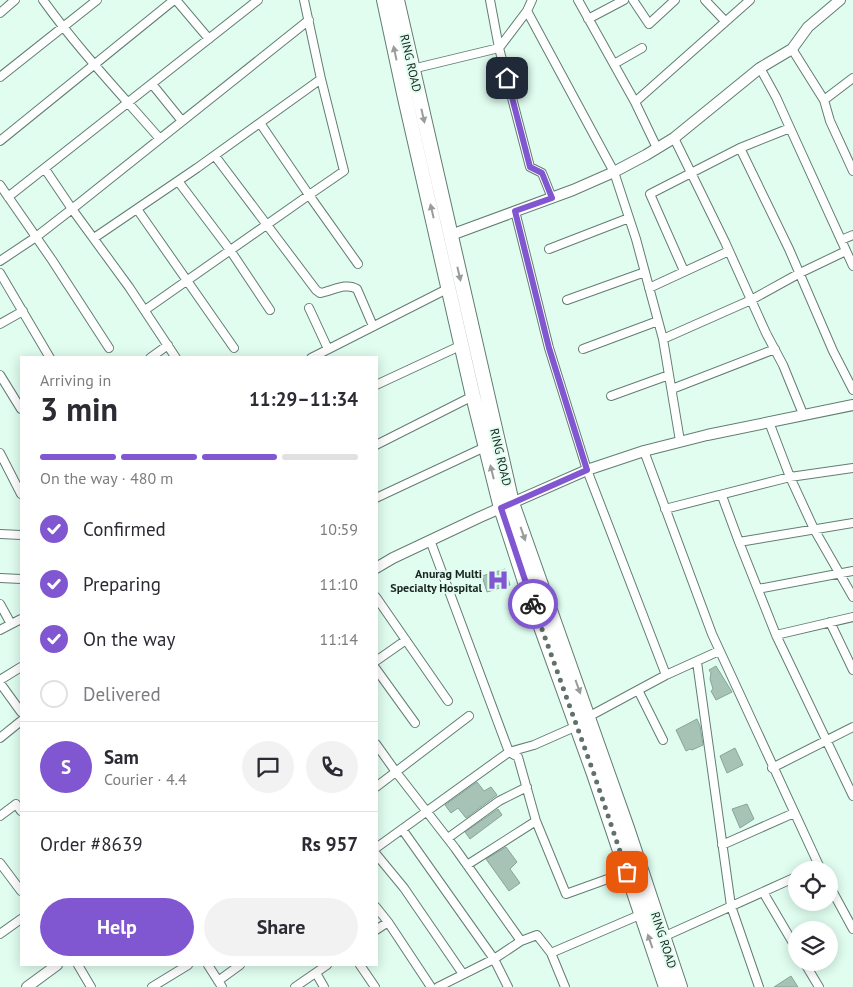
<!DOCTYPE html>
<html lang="en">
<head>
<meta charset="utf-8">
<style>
  :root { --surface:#fff; --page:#f2f2f3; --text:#2b2b33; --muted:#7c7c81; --line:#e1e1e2; --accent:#8057d1 }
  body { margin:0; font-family:"PT Sans",sans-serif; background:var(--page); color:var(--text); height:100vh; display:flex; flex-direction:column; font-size:19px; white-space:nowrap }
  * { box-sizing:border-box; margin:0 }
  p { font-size:16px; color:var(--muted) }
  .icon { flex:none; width:28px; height:28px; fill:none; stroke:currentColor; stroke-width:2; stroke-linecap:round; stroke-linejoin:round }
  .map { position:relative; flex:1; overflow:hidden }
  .panel { position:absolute; left:20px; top:356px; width:358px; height:610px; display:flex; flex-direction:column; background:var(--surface); border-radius:0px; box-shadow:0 2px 12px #0003 }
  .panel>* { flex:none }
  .buttons { position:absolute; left:788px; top:861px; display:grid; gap:10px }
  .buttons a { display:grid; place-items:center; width:50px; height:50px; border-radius:50%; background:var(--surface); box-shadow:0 2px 12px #0003; font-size:25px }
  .pin { position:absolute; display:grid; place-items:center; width:42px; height:42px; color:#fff; margin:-21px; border-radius:10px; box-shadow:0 2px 8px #0006 }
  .courier { position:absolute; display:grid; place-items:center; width:50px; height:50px; margin:-25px; border:4px solid #8057d1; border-radius:50%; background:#fff; color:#222; box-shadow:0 1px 6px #0007 }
  .head em { font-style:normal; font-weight:700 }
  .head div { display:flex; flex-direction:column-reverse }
  .head { display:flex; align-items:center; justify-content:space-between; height:85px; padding:0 20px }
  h1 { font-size:32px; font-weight:700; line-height:38px }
  .bar { display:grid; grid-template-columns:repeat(4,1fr); gap:8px 5px; align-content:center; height:60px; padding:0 20px }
  .bar i { height:6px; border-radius:4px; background:var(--line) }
  .bar .selected { background:var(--accent) }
  .bar p { grid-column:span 4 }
  .line { display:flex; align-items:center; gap:12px; padding:0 20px; border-top:1px solid var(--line) }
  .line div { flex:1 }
  .round { display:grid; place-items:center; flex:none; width:52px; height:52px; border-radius:26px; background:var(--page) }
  ol { padding:0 20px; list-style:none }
  li { display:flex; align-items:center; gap:15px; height:55px }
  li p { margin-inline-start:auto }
  li .icon { padding:5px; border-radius:50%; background:var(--accent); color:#fff; stroke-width:4 }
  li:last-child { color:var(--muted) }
  li i { width:28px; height:28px; border:2px solid var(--line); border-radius:50% }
  .primary-button { display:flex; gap:10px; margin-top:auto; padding:10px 20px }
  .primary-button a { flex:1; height:58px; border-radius:30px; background:var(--accent); color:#fff; font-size:20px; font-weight:700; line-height:58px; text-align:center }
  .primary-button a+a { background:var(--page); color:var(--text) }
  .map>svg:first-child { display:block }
  .building { fill:#a6c3b6; stroke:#89a599 }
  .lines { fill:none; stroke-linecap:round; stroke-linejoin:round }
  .street-casing { stroke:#637d72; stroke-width:10 }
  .secondary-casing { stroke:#637d72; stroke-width:12 }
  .highway-casing { stroke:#637d72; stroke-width:16 }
  .street { stroke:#fff; stroke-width:8 }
  .secondary { stroke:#fff; stroke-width:10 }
  .highway { stroke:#fff; stroke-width:14 }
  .oneway { fill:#989d9b }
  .done { stroke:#5f7169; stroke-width:5; stroke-dasharray:0 9 }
  .route { stroke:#8057d1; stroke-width:6 }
  .labels { text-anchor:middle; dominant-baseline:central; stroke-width:4; stroke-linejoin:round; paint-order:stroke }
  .street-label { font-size:12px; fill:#1a2521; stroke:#e0fdf0 }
  .poi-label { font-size:12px; font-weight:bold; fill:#1a2521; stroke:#e0fdf0; text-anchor:end }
</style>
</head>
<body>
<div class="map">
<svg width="853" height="987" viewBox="0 0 853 987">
  <rect width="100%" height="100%" fill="#e0fdf0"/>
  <path class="building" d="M505 569 510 585 487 592 482 576Z
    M716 666 732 692 716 700 711 691 713 689 710 679 711 673 709 670Z
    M697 719 700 726 703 745 692 750 690 749 686 751 676 730Z
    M735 748 743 765 727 773 720 756Z
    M477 782 484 791 491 787 497 795 466 818 458 808 451 813 445 805Z
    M747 804 754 819 740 828 732 809Z
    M498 809 502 815 470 839 465 832Z
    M506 847 517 862 510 869 520 883 509 891 486 859Z
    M791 976 798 987H774Z"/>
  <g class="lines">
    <g class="street-casing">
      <path id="street" d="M43 0C78 49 120 93 160 139
        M176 0 209 39
        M490 0 499 48 530 167 542 173 552 198
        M578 0 635 102
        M633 0 649 24 675 0
        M705 0 725 21
        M527 11 614 172 636 239 663 339 680 441
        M0 13 15 0
        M588 19 624 0
        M792 49 824 100 830 121 853 171
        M614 64 642 48
        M760 68 776 97 790 128 740 148 789 249 833 351 853 390
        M412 69 499 48 527 11 532 0
        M0 77 97 0
        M152 84 182 121
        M824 100 853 78
        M260 123 309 195 344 171 321 79
        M790 128 853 266
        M674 138 725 242 766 333 783 365 803 414
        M0 141 174 0
        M657 148 635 102 750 0
        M215 156 316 290 320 293C332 291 346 282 357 289L373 326
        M45 169 72 209 309 20
        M178 181 230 250 270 310
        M0 185 52 260 109 348
        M8 197 258 0
        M137 209 234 348
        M515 211 549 348 587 470 666 675
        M94 238 197 168 321 79 304 0
        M841 240 853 235
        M549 249 629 218
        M0 261 36 237 72 209 129 287 176 358
        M684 271 650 194 740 148
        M0 273 50 358
        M649 288 729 251
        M567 300 645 272
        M309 308 328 349
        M145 310 309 195 358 264
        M0 324 23 311
        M663 339 751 300 800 273 846 251
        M583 349 658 321
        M150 358 168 345
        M311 358 449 288
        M0 375 21 409
        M376 385 462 345
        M672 389 775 349
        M611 396 669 375
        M769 422 790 477 814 529 853 597
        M376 445 473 396
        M644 451 712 634 821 870
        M0 453 21 494
        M722 496 739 542 853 523
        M376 498 485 447
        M665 509 790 477 853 468
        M0 534 21 535
        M739 542 776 635 853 796
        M0 578 21 579
        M758 589 853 571
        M376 597 448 701
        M0 604 11 624
        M830 622 853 670
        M0 630 21 619
        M776 635 853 617
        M376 661 406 640
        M697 662 731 906 759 987
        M376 669 415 723
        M0 680 21 667
        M0 683 21 712
        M638 690 663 740
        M588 717 666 675 719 651
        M0 738 21 721
        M376 744 396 772 455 848 521 941 494 959 402 829
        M509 752 534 745 577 726
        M772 768 853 727
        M376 787 469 716
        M0 816 16 804 21 811
        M536 821 566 894 627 872
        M448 838 499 801 527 787
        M722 845 794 813
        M376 848 509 752 430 540
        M376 854 404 888 463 974
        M0 863 21 891
        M467 865 536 821 518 757 509 752
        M829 885 853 929
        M763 892 796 948
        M376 907 388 922 431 987
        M376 930 388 922
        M0 934 21 919
        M663 937 796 877
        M521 941 537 935 551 953 642 914
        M551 953 565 987
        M804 962 819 987
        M78 965 91 987
        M208 965 222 987
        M360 965 375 987
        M316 973 324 987
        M218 981 240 965
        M152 987 188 965
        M295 987 327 965
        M438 987 494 959 508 987"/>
    </g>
    <g class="secondary-casing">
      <path id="secondary" d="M451 235 573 190 614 172 646 155 674 138 760 68 792 49 808 27 840 0
        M376 568 393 558 480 517 587 470 644 451 707 435 853 405
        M27 987 57 965"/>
    </g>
    <g class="highway-casing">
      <path id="highway" d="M384 0 405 98 473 396 501 508 527 588 594 774 666 987
        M397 0 512 503 627 828 680 987"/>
    </g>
    <use href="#street" class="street"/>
    <use href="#secondary" class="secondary"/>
    <use href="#highway" class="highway"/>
  </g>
  <defs><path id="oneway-solid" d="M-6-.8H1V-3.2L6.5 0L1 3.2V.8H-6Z" transform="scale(1.25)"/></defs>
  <g class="oneway">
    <use href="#oneway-solid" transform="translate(395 53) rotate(-102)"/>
    <use href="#oneway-solid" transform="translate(423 116) rotate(77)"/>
    <use href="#oneway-solid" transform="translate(432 211) rotate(-103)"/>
    <use href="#oneway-solid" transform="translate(459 274) rotate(77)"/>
    <use href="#oneway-solid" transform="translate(492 472) rotate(-104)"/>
    <use href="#oneway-solid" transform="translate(523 534) rotate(71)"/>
    <use href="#oneway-solid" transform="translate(578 687) rotate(70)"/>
    <use href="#oneway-solid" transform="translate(650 941) rotate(-109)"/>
  </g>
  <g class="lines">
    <path class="done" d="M533 604 594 774 627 872"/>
    <path class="route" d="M507 78 530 167 542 173 552 198 515 211 549 348 587 470 501 508 533 604"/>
  </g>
  <defs>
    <g id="hospital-bare" transform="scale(1.725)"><path d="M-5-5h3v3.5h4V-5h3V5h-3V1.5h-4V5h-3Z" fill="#8057d1" stroke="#e0fdf0" stroke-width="2.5" paint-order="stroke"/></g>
  </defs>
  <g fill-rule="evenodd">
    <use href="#hospital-bare" x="498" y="580"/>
  </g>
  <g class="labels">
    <g class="street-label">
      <text transform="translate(411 63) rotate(77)">RING ROAD</text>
      <text transform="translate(501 457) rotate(77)">RING ROAD</text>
      <text transform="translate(664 940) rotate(72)">RING ROAD</text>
    </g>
    <g class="poi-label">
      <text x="482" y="573">Anurag Multi<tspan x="482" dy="14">Specialty Hospital</tspan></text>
    </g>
  </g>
</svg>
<div class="buttons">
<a><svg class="icon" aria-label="locate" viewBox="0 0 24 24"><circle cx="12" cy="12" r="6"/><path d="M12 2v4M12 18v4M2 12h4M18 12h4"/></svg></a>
<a><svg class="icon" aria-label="layers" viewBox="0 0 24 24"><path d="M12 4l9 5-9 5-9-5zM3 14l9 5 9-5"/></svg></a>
</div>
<div class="pin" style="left:627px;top:872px;background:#ea580c"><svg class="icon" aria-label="bag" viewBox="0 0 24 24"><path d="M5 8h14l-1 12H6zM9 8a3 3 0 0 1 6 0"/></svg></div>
<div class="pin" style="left:507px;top:78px;background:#1f2937"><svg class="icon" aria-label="home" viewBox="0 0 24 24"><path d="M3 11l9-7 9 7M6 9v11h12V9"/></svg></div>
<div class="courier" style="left:533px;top:604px"><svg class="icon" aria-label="bike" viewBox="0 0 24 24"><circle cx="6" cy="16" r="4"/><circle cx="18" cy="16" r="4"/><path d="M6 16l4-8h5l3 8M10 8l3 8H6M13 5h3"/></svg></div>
<section class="panel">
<div class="head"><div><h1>3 min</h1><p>Arriving in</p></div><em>11:29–11:34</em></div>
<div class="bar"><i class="selected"></i><i class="selected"></i><i class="selected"></i><i></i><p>On the way · 480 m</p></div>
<ol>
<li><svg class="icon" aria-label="check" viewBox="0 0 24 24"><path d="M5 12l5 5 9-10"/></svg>Confirmed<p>10:59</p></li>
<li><svg class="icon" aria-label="check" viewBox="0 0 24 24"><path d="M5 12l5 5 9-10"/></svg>Preparing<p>11:10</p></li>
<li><svg class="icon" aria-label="check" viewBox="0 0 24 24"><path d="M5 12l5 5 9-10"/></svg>On the way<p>11:14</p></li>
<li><i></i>Delivered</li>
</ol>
<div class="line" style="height:90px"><b class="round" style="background:var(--accent);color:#fff">S</b><div><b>Sam</b><p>Courier · 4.4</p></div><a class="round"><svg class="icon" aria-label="chat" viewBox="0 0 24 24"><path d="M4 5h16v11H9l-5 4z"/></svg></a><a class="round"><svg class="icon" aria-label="phone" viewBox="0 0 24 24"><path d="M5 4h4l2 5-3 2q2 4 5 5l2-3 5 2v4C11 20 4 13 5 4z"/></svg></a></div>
<div class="line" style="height:65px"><div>Order #8639</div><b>Rs 957</b></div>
<div class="primary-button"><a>Help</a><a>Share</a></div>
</section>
</div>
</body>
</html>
